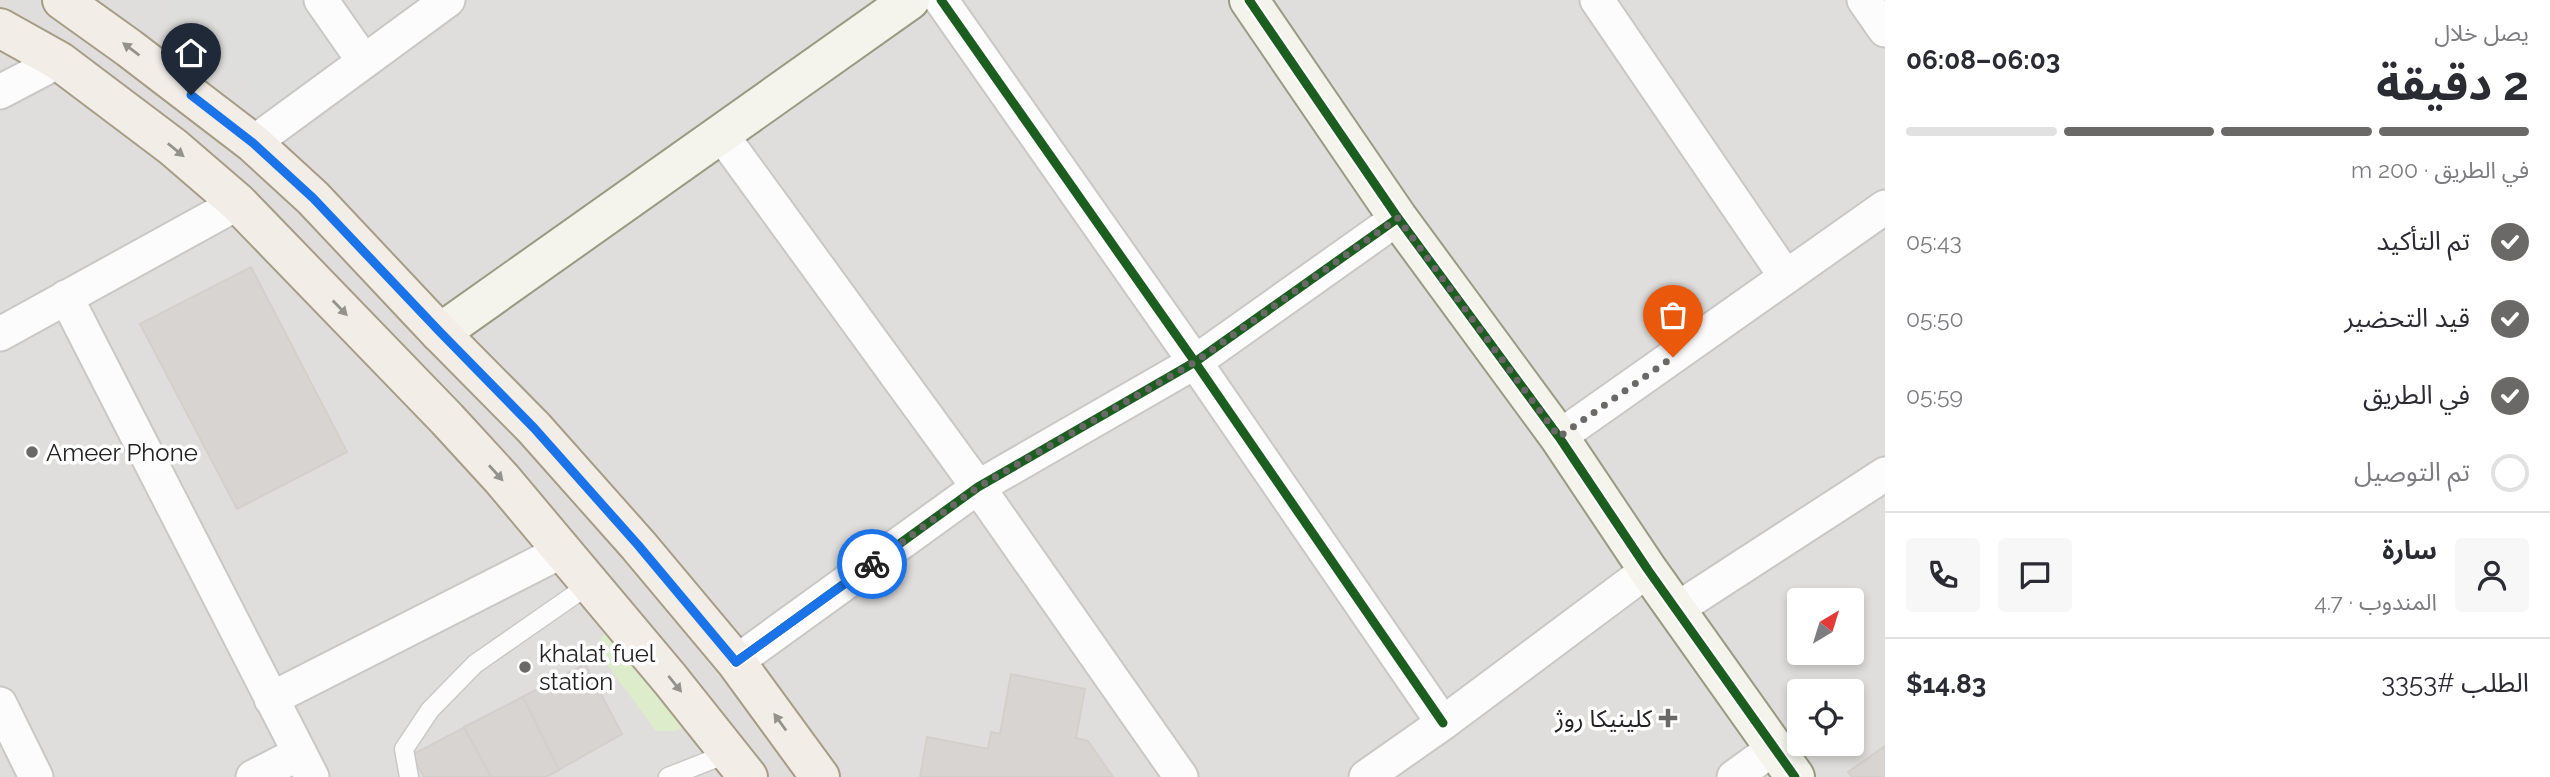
<!DOCTYPE html>
<html lang="ar">
<head>
<meta charset="utf-8">
<style>
  :root { --surface:#fff; --page:#f7f7f7; --text:#2b2b33; --muted:#7c7c81; --line:#e1e1e2; --accent:#6a6968 }
  body { margin:0; font-family:Raleway,"Noto Sans Arabic",sans-serif; background:var(--page); color:var(--text); direction:rtl; height:100vh; display:flex; flex-direction:column; font-size:26px; white-space:nowrap }
  * { box-sizing:border-box; margin:0 }
  p { font-size:23px; color:var(--muted) }
  .icon { flex:none; width:38px; height:38px; fill:none; stroke:currentColor; stroke-width:2; stroke-linecap:round; stroke-linejoin:round }
  .map { position:relative; flex:1; overflow:hidden; direction:ltr }
  .side { display:flex; flex-direction:column; background:var(--surface); width:665px }
  .side>* { flex:none }
  .needle { width:46px; rotate:38deg }
  .buttons { position:absolute; left:1787px; top:588px; display:grid; gap:14px }
  .buttons a { display:grid; place-items:center; width:77px; height:77px; border-radius:7px; background:var(--surface); box-shadow:0 4px 10px #0003; font-size:35px }
  .pin { position:absolute; display:grid; place-items:center; width:60px; height:60px; color:#fff; margin:-72px -30px; border-radius:50% 50% 50% 0; rotate:-45deg; box-shadow:0 0 7px #0007 }
  .pin .icon { rotate:45deg }
  .courier { position:absolute; display:grid; place-items:center; width:70px; height:70px; margin:-35px; border:5px solid #1a73e8; border-radius:50%; background:#fff; color:#222; box-shadow:0 2px 9px #0007 }
  .summary em { font-style:normal; font-weight:700 }
  .summary div { display:flex; flex-direction:column-reverse }
  .summary { display:flex; align-items:center; justify-content:space-between; height:119px; padding:0 21px }
  h1 { font-size:46px; font-weight:700; line-height:52px }
  .bar { display:grid; grid-template-columns:repeat(4,1fr); gap:10px 7px; align-content:center; height:84px; padding:0 21px }
  .bar i { height:9px; border-radius:5px; background:var(--line) }
  .bar .selected { background:var(--accent) }
  .bar p { grid-column:span 4 }
  .line { display:flex; align-items:center; gap:18px; padding:0 21px; border-top:2px solid var(--line) }
  .line div { flex:1 }
  .round { display:grid; place-items:center; flex:none; width:74px; height:74px; border-radius:7px; background:var(--page) }
  ol { padding:0 21px; list-style:none }
  li { display:flex; align-items:center; gap:21px; height:77px }
  li p { margin-inline-start:auto }
  li .icon { padding:7px; border-radius:50%; background:var(--accent); color:#fff; stroke-width:4 }
  li:last-child { color:var(--muted) }
  li i { width:38px; height:38px; border:4px solid var(--line); border-radius:50% }
  main { display:flex; flex:1; min-height:0 }
  .map>svg:first-child { display:block }
  .residential { fill:#dfdedc; fill-rule:evenodd }
  .religious { fill:#dededc }
  .grass { fill:#ddeccb }
  .building { fill:#d7d4d2; stroke:#d3d0cc; stroke-width:2 }
  .lines { fill:none; stroke-linecap:round; stroke-linejoin:round }
  .lane-casing { stroke:#c9c8c7; stroke-width:21 }
  .street-casing { stroke:#c9c8c7; stroke-width:37 }
  .secondary-casing { stroke:#999a82; stroke-width:42 }
  .primary-casing { stroke:#a79c86; stroke-width:42 }
  .lane { stroke:#fdfcfc; stroke-width:18 }
  .street { stroke:#fdfcfc; stroke-width:33 }
  .secondary { stroke:#f4f4ed; stroke-width:38 }
  .primary { stroke:#f3ede7; stroke-width:38 }
  .cycleway-casing { stroke:#fff; stroke-width:13 }
  .cycleway { stroke:#1b5e20; stroke-width:9 }
  .oneway { fill:#95928e }
  .done { stroke:#6a6968; stroke-width:7; stroke-dasharray:0 12.6 }
  .route { stroke:#1a73e8; stroke-width:9 }
  .poi-dot { fill:#6a6968; stroke:#fff; stroke-width:2.5 }
  .labels { text-anchor:middle; dominant-baseline:central; stroke-width:7; stroke-linejoin:round; paint-order:stroke }
  .poi-label { font-size:24px; fill:#222; stroke:#fff; text-anchor:start }
</style>
</head>
<body>
<main>
<section class="side">
<div class="summary"><div><h1>2 دقيقة</h1><p>يصل خلال</p></div><em>06:03–06:08</em></div>
<div class="bar"><i class="selected"></i><i class="selected"></i><i class="selected"></i><i></i><p>في الطريق · 200 m</p></div>
<ol>
<li><svg class="icon" aria-label="check" viewBox="0 0 24 24"><path d="M5 12l5 5 9-10"/></svg>تم التأكيد<p>05:43</p></li>
<li><svg class="icon" aria-label="check" viewBox="0 0 24 24"><path d="M5 12l5 5 9-10"/></svg>قيد التحضير<p>05:50</p></li>
<li><svg class="icon" aria-label="check" viewBox="0 0 24 24"><path d="M5 12l5 5 9-10"/></svg>في الطريق<p>05:59</p></li>
<li><i></i>تم التوصيل</li>
</ol>
<div class="line" style="height:126px"><a class="round"><svg class="icon" aria-label="person" viewBox="0 0 24 24"><circle cx="12" cy="8" r="4"/><path d="M4 21q1-7 8-7t8 7"/></svg></a><div><b>سارة</b><p>المندوب · 4.7</p></div><a class="round"><svg class="icon" aria-label="chat" viewBox="0 0 24 24"><path d="M4 5h16v11H9l-5 4z"/></svg></a><a class="round"><svg class="icon" aria-label="phone" viewBox="0 0 24 24"><path d="M5 4h4l2 5-3 2q2 4 5 5l2-3 5 2v4C11 20 4 13 5 4z"/></svg></a></div>
<div class="line" style="height:91px"><div>الطلب #3353</div><b>$14.83</b></div>
</section>
<div class="map">
<svg width="1885" height="777" viewBox="0 0 1885 777">
  <rect width="100%" height="100%" fill="#f0eeeb"/>
  <path class="residential" d="M0 0H1885V777H0ZM1799 600H1852V653H1799ZM1799 691H1852V744H1799Z"/>
  <path class="religious" d="M169 0H301L335 48 332 61 274 105 163 18Z"/>
  <path class="grass" d="M621 620 696 723 675 731H656L606 663 600 638Z"/>
  <path class="building" d="M251 267 347 452 237 509 140 324Z
    M585 664 622 734 546 777H424L412 755Z
    M1011 674 1085 689 1076 738 1088 741 1113 777H920L927 737 988 749 991 732 1000 734Z
    M523 697 559 770 546 777H491L464 727Z
    M1885 746V777H1852L1848 772Z"/>
  <g class="lines">
    <g class="lane-casing">
      <path id="lane" d="M409 777 404 749 430 710 475 664 590 584
        M668 777 729 753"/>
    </g>
    <g class="street-casing">
      <path id="street" d="M321 0 363 60
        M941 0 1195 362 1443 723
        M1597 0 1786 277
        M1864 0 1885 30
        M0 92 59 61
        M721 134 978 487 1181 777
        M253 143 448 0
        M66 297 312 777
        M0 334 238 203
        M1559 437 1885 207
        M1677 609 1885 474
        M736 662 978 487 1195 362 1398 218
        M271 699 562 551
        M0 704 36 777
        M253 777 300 753
        M1366 777 1443 723 1648 570
        M1734 777 1774 748"/>
    </g>
    <g class="secondary-casing">
      <path id="secondary" d="M1249 0 1398 218 1559 437 1648 570 1795 777
        M440 333 910 0"/>
    </g>
    <g class="primary-casing">
      <path id="primary" d="M62 0 129 48 253 143 313 198 440 333 534 428 638 545 736 662 820 777
        M0 28 59 61 173 147 238 203 447 419 502 479 670 679 748 777"/>
    </g>
    <use href="#lane" class="lane"/>
    <use href="#street" class="street"/>
    <use href="#secondary" class="secondary"/>
    <use href="#primary" class="primary"/>
    <g class="cycleway-casing">
      <path id="cycleway" d="M941 0 1195 362 1443 723
        M1249 0 1398 218 1559 437 1648 570 1795 777
        M736 662 978 487 1195 362 1398 218"/>
    </g>
    <use href="#cycleway" class="cycleway"/>
  </g>
  <defs><path id="oneway-solid" d="M-6-.8H1V-3.2L6.5 0L1 3.2V.8H-6Z" transform="scale(1.75)"/></defs>
  <g class="oneway">
    <use href="#oneway-solid" transform="translate(131 49) rotate(-143)"/>
    <use href="#oneway-solid" transform="translate(176 150) rotate(39)"/>
    <use href="#oneway-solid" transform="translate(340 308) rotate(46)"/>
    <use href="#oneway-solid" transform="translate(496 473) rotate(48)"/>
    <use href="#oneway-solid" transform="translate(675 684) rotate(51)"/>
    <use href="#oneway-solid" transform="translate(780 722) rotate(-126)"/>
  </g>
  <g class="lines">
    <path class="done" d="M872 564 978 487 1195 362 1398 218 1559 437 1673 357"/>
    <path class="route" d="M191 95 253 143 313 198 440 332 534 428 638 545 736 662 872 564"/>
  </g>
  <g class="poi-dot">
    <circle cx="32" cy="452" r="7"/>
    <circle cx="525" cy="667" r="7"/>
    <path d="M1664.5 707.5h7v7h7v7h-7v7h-7v-7h-7v-7h7z"/>
  </g>
  <g class="labels">
    <g class="poi-label">
      <text x="46" y="452">Ameer Phone</text>
      <text x="539" y="653">khalat fuel<tspan x="539" dy="28">station</tspan></text>
      <text x="1652" y="718" text-anchor="end">كلينيكا روژ</text>
    </g>
  </g>
</svg>
<div class="buttons">
<a><svg class="needle" viewBox="-14 -14 28 28"><path d="M0-13l5 13h-10z" fill="#e53935"/><path d="M0 13l5-13h-10z" fill="#7c7c81"/></svg></a>
<a><svg class="icon" aria-label="locate" viewBox="0 0 24 24"><circle cx="12" cy="12" r="6"/><path d="M12 2v4M12 18v4M2 12h4M18 12h4"/></svg></a>
</div>
<div class="pin" style="left:1673px;top:357px;background:#ea580c"><svg class="icon" aria-label="bag" viewBox="0 0 24 24"><path d="M5 8h14l-1 12H6zM9 8a3 3 0 0 1 6 0"/></svg></div>
<div class="pin" style="left:191px;top:95px;background:#1f2937"><svg class="icon" aria-label="home" viewBox="0 0 24 24"><path d="M3 11l9-7 9 7M6 9v11h12V9"/></svg></div>
<div class="courier" style="left:872px;top:564px"><svg class="icon" aria-label="bike" viewBox="0 0 24 24"><circle cx="6" cy="16" r="4"/><circle cx="18" cy="16" r="4"/><path d="M6 16l4-8h5l3 8M10 8l3 8H6M13 5h3"/></svg></div>
</div>
</main>
</body>
</html>
